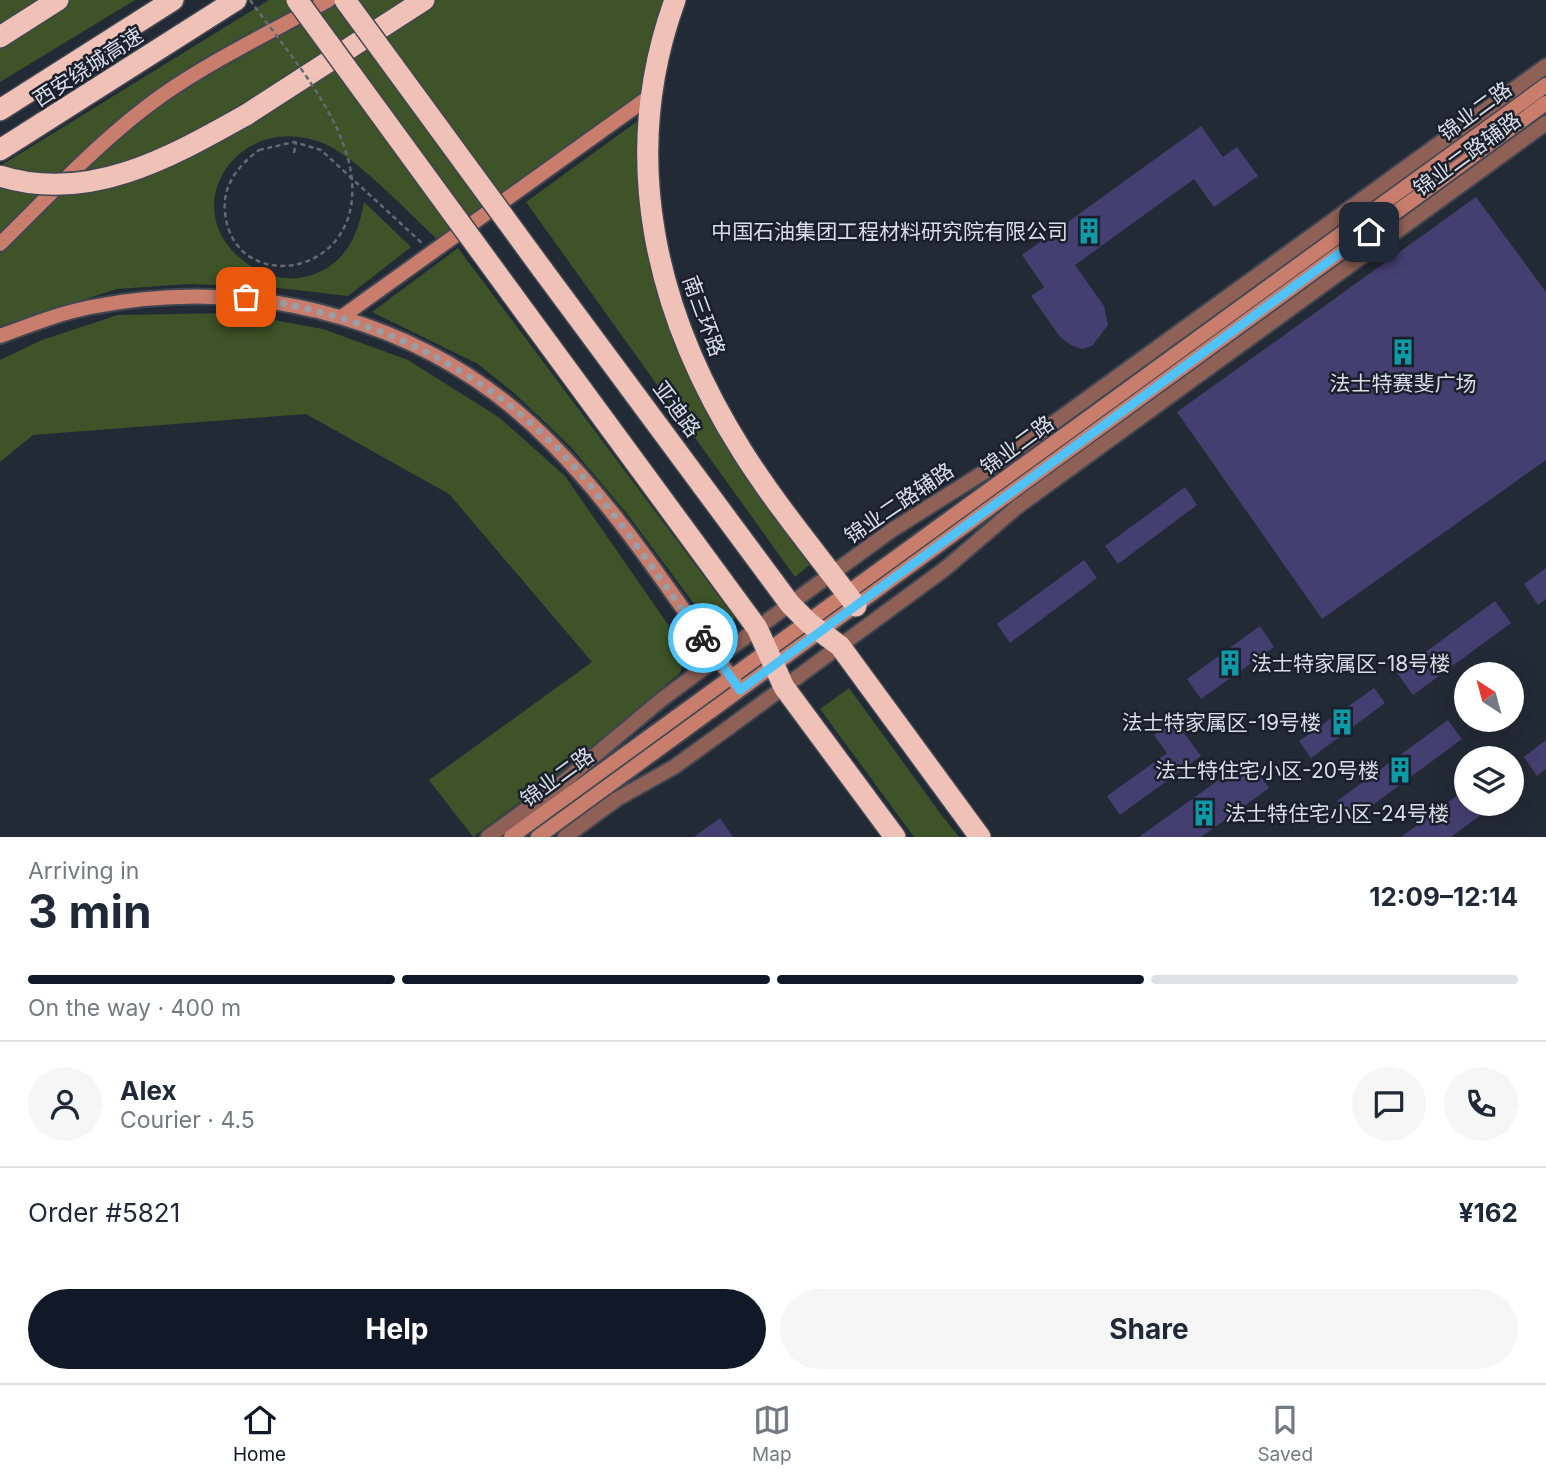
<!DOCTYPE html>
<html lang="en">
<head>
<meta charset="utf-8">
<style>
  :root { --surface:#fff; --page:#f6f6f7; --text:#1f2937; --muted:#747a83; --line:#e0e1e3; --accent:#111827 }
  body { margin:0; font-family:Inter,"Noto Sans SC",sans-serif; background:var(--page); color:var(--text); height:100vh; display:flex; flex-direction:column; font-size:26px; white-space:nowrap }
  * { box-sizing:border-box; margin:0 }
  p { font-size:23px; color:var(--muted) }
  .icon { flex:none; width:38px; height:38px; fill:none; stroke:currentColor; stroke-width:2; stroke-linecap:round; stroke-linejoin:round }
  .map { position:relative; height:837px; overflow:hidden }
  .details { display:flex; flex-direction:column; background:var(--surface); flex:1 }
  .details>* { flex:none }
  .needle { width:46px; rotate:324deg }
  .tools { position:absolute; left:1454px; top:662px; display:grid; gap:14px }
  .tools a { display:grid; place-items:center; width:70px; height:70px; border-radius:50%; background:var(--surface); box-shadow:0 7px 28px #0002; font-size:35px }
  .pin { position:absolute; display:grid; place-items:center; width:60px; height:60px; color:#fff; margin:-30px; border-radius:14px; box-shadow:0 4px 10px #0006 }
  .courier { position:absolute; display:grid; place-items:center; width:70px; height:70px; margin:-35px; border:5px solid #4fc3f7; border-radius:50%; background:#fff; color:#222; box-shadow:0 2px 9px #0007 }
  .head em { font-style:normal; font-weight:700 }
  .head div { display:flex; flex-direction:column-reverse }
  .head { display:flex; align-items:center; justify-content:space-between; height:119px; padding:0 28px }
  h1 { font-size:46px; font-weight:700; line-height:52px }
  .bar { display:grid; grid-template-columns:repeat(4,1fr); gap:10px 7px; align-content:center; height:84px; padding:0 28px }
  .bar i { height:9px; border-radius:5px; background:var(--line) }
  .bar .current { background:var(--accent) }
  .bar p { grid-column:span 4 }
  .line { display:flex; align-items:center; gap:18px; padding:0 28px; border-top:2px solid var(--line) }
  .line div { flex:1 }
  .round { display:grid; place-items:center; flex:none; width:74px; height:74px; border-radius:37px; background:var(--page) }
  .cta { display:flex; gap:14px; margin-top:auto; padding:14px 28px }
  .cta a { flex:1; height:80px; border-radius:42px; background:var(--accent); color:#fff; font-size:28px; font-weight:700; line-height:80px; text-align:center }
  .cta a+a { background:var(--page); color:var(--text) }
  .tabs { display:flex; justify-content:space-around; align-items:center; height:98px; border-top:2px solid var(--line); background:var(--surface); font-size:19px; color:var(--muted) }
  .tabs a { display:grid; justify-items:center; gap:4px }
  .tabs .current { color:var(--accent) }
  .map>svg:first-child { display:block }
  .green { fill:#3e5328 }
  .building { fill:#453e70 }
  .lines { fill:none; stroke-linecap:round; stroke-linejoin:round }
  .street-casing { stroke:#3f4752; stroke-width:18 }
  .secondary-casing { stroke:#3f4752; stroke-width:18 }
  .highway-casing { stroke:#3f4752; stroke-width:24 }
  .path { stroke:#636a75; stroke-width:2.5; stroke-dasharray:5 3.5; stroke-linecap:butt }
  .street { stroke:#8f6056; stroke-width:14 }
  .secondary { stroke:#c97e6d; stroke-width:14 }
  .highway { stroke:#f0c1b6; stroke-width:21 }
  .highway-bridge-casing { stroke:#3f4752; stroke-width:24; stroke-linecap:butt }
  .path-bridge { stroke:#636a75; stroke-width:2.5; stroke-dasharray:5 3.5; stroke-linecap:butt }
  .highway-bridge { stroke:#f0c1b6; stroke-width:21 }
  .done { stroke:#999fa8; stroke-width:7; stroke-dasharray:0 12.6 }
  .route { stroke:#4fc3f7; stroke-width:9 }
  .labels { text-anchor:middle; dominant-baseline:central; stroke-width:5; stroke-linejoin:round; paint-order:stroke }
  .street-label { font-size:21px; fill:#d9dee6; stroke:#19202c }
  .poi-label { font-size:21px; fill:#d9dee6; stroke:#19202c; text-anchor:end }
</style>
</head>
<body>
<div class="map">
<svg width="1546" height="837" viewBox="0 0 1546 837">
  <rect width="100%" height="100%" fill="#222a36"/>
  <path class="green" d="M0 0H135L0 82Z
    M269 0H663L647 56 642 93 440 242C412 216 359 160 327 145 237 105 169 214 251 266 270 278 291 282 312 275 346 263 358 236 364 202L411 247 348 296 270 287 189 284 117 289 0 326V166Z
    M639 120C639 141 637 163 638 184 646 335 725 447 812 563L795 577 526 202Z
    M458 248 735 618 715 632 628 515 570 446 514 393 478 364 372 312Z
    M234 313 323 329 408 360 500 418 565 476 687 652 680 673 573 762 473 837 429 780 592 662 449 494 306 414 33 435 0 462V360L42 340 118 315Z
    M849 688 943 817 959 837H914L820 709Z"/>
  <path class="building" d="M1201 126 1223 157 1237 147 1258 176 1214 207 1194 179 1075 265 1104 306 1108 325 1092 346 1082 349 1071 345 1061 338 1031 296 1044 287 1022 255Z
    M1476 197 1546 292V460L1322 619 1177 412Z
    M1185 487 1197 505 1118 564 1105 546Z
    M1084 560 1097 578 1010 643 997 624Z
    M1546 568V599L1538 605 1524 584Z
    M1495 601 1511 623 1413 695 1397 673Z
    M1260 626 1274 647 1201 699 1187 679Z
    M1374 688 1385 703 1311 758 1299 741Z
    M1448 720 1462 739 1351 821 1337 801Z
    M1175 721 1201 756 1120 815 1107 796 1167 753 1154 735Z
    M1546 740V769L1537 776 1524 757Z
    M1248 759 1269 788 1201 837H1139Z
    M1466 789V803H1497L1451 837H1401Z
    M720 818 733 837H694Z"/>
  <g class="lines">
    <g class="street-casing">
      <path id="street" d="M488 837 563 782 661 700 790 604 892 530 997 464 1546 66
        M565 837 617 799 674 767 724 731 946 568 1017 507 1546 123"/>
    </g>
    <g class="secondary-casing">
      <path id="secondary" d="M0 244C52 193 102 138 161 96 214 59 273 31 329 0
        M343 316 649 97
        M0 336C30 325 60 313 91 307 259 274 433 321 553 445 623 516 678 604 737 685
        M511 837 1546 85
        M538 837 1546 103"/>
    </g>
    <g class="highway-casing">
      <path id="highway" d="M675 0C618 157 655 313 742 451 776 505 818 555 856 606
        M0 37 58 0
        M0 110 173 0
        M246 115 424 0
        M0 150 236 0
        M542 269 790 604 809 623 840 646 980 837
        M511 293 757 628 784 687 895 837"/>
    </g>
    <path class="path" d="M259 150 294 142 321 150 423 244
      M294 153 296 143"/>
    <use href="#street" class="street"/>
    <use href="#secondary" class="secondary"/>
    <use href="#highway" class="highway"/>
    <g class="highway-bridge-casing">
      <path id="highway-bridge" d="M297 0 511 293
        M345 0 542 269
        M0 176C89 204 171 157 246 115"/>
    </g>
    <path class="path-bridge" d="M250 0C282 45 323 91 343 143 392 275 233 305 225 212 222 185 239 165 259 150"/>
    <use href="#highway-bridge" class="highway-bridge"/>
  </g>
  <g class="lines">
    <path class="done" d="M246 297C379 317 489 369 578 471 623 523 662 582 703 638"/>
    <path class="route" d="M703 638 740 690 1369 232"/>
  </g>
  <defs>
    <g id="building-bare" transform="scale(2.1)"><path d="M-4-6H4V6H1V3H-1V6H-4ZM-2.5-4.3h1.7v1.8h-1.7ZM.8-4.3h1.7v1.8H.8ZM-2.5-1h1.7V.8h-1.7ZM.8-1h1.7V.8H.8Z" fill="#0f9aa8" stroke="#19202c" stroke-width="2.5" paint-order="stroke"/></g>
  </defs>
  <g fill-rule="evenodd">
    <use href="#building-bare" x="1089" y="231"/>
    <use href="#building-bare" x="1403" y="352"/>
    <use href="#building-bare" x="1230" y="663"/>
    <use href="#building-bare" x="1342" y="722"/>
    <use href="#building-bare" x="1400" y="770"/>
    <use href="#building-bare" x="1204" y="813"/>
  </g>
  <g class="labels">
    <g class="street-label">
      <text transform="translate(88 67) rotate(-33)">西安绕城高速</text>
      <text transform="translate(1475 111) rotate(-36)">锦业二路</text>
      <text transform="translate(1467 154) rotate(-36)">锦业二路辅路</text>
      <text transform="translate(704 316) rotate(70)">南三环路</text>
      <text transform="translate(677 409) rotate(53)">亚迪路</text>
      <text transform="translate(1017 445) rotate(-36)">锦业二路</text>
      <text transform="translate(899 503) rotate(-34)">锦业二路辅路</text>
      <text transform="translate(557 777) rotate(-36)">锦业二路</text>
    </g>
    <g class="poi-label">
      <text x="1068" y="231">中国石油集团工程材料研究院有限公司</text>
      <text x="1403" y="383" text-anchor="middle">法士特赛斐广场</text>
      <text x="1251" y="663" text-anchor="start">法士特家属区-18号楼</text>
      <text x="1321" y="722">法士特家属区-19号楼</text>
      <text x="1379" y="770">法士特住宅小区-20号楼</text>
      <text x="1225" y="813" text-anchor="start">法士特住宅小区-24号楼</text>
    </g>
  </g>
</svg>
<div class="tools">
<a><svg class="needle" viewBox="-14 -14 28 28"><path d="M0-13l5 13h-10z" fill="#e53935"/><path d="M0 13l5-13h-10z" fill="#747a83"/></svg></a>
<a><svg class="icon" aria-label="layers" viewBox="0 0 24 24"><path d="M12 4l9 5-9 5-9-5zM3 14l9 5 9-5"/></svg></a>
</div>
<div class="pin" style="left:246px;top:297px;background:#ea580c"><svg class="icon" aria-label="bag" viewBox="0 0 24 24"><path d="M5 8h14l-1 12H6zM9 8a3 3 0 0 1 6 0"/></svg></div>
<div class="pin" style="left:1369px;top:232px;background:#1f2937"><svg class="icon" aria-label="home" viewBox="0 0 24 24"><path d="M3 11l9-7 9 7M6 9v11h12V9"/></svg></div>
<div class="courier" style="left:703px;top:638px"><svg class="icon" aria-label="bike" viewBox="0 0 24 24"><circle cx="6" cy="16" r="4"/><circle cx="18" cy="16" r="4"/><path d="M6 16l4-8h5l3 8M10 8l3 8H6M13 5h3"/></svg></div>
</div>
<section class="details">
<div class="head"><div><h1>3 min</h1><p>Arriving in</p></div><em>12:09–12:14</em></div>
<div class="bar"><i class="current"></i><i class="current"></i><i class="current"></i><i></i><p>On the way · 400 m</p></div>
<div class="line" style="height:126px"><a class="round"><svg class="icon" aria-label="person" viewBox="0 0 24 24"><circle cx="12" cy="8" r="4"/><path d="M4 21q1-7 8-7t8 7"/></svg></a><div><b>Alex</b><p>Courier · 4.5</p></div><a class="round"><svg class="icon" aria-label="chat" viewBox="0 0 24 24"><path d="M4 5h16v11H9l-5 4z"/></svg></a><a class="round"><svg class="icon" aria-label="phone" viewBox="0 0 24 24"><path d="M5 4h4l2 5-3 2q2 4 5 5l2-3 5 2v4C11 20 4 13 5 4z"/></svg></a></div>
<div class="line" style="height:91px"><div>Order #5821</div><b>¥162</b></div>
<div class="cta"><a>Help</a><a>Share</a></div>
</section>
<nav class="tabs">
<a class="current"><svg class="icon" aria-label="home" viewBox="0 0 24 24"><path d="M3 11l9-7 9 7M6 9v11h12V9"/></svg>Home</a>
<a><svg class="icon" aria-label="map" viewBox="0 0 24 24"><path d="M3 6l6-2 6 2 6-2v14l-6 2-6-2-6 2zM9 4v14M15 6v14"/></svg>Map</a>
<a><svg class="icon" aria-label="saved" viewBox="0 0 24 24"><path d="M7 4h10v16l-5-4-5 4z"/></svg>Saved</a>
</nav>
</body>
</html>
